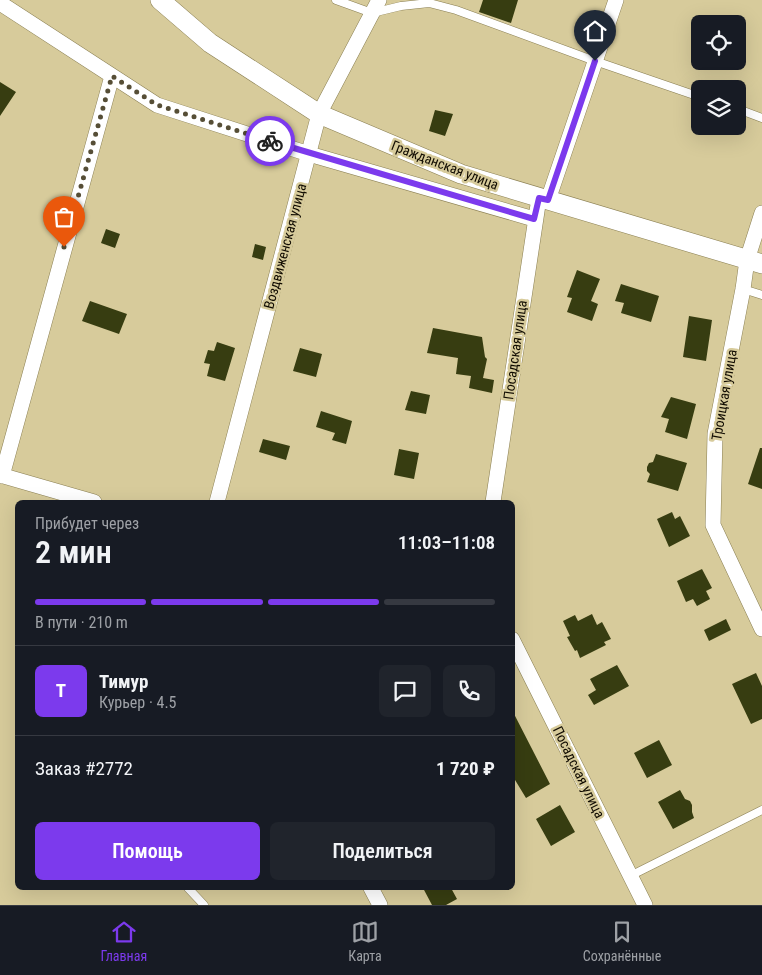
<!DOCTYPE html>
<html lang="ru">
<head>
<meta charset="utf-8">
<style>
  :root { --surface:#171b24; --page:#20242c; --text:#f1f3f6; --muted:#9ea1a6; --line:#363941; --accent:#7c3aed }
  body { margin:0; font-family:"Roboto Condensed",sans-serif; background:var(--page); color:var(--text); height:100vh; display:flex; flex-direction:column; font-size:19px; white-space:nowrap }
  * { box-sizing:border-box; margin:0 }
  p { font-size:16px; color:var(--muted) }
  .icon { flex:none; width:28px; height:28px; fill:none; stroke:currentColor; stroke-width:2; stroke-linecap:round; stroke-linejoin:round }
  .map { position:relative; flex:1; overflow:hidden }
  .details { position:absolute; left:15px; top:500px; width:500px; height:390px; display:flex; flex-direction:column; background:var(--surface); border-radius:8px; box-shadow:0 5px 20px #0002 }
  .details>* { flex:none }
  .buttons { position:absolute; left:691px; top:15px; display:grid; gap:10px }
  .buttons a { display:grid; place-items:center; width:55px; height:55px; border-radius:8px; background:var(--surface); box-shadow:0 5px 20px #0002; font-size:25px }
  .pin { position:absolute; display:grid; place-items:center; width:42px; height:42px; color:#fff; margin:-51px -21px; border-radius:50% 50% 50% 0; rotate:-45deg; box-shadow:0 0 5px #0007 }
  .pin .icon { rotate:45deg }
  .courier { position:absolute; display:grid; place-items:center; width:50px; height:50px; margin:-25px; border:4px solid #7c3aed; border-radius:50%; background:#fff; color:#222; box-shadow:0 1px 6px #0007 }
  .head em { font-style:normal; font-weight:600 }
  .head div { display:flex; flex-direction:column-reverse }
  .head { display:flex; align-items:center; justify-content:space-between; height:85px; padding:0 20px }
  h1 { font-size:32px; font-weight:600; line-height:38px }
  .bar { display:grid; grid-template-columns:repeat(4,1fr); gap:8px 5px; align-content:center; height:60px; padding:0 20px }
  .bar i { height:6px; border-radius:4px; background:var(--line) }
  .bar .current { background:var(--accent) }
  .bar p { grid-column:span 4 }
  .line { display:flex; align-items:center; gap:12px; padding:0 20px; border-top:1px solid var(--line) }
  .line div { flex:1 }
  .round { display:grid; place-items:center; flex:none; width:52px; height:52px; border-radius:8px; background:var(--page) }
  .action { display:flex; gap:10px; margin-top:auto; padding:10px 20px }
  .action a { flex:1; height:58px; border-radius:8px; background:var(--accent); color:#fff; font-size:20px; font-weight:600; line-height:58px; text-align:center }
  .action a+a { background:var(--page); color:var(--text) }
  .tabs { display:flex; justify-content:space-around; align-items:center; height:70px; border-top:1px solid var(--line); background:var(--surface); font-size:14px; color:var(--muted) }
  .tabs a { display:grid; justify-items:center; gap:2px }
  .tabs .current { color:var(--accent) }
  .map>svg:first-child { display:block }
  .building { fill:#373d11 }
  .lines { fill:none; stroke-linecap:round; stroke-linejoin:round }
  .service-casing { stroke:#8a7f52; stroke-width:9 }
  .minor-casing { stroke:#8a7f52; stroke-width:16 }
  .tertiary-casing { stroke:#8a7f52; stroke-width:20 }
  .service { stroke:#fff; stroke-width:8 }
  .minor { stroke:#fff; stroke-width:15 }
  .tertiary { stroke:#fff; stroke-width:19 }
  .done { stroke:#564e36; stroke-width:5; stroke-dasharray:0 9 }
  .route { stroke:#7c3aed; stroke-width:6 }
  .labels { text-anchor:middle; dominant-baseline:central; stroke-width:5; stroke-linejoin:round; paint-order:stroke }
  .street-label { font-size:14px; fill:#100b00; stroke:#d7cb9b }
</style>
</head>
<body>
<div class="map">
<svg width="762" height="905" viewBox="0 0 762 905">
  <rect width="100%" height="100%" fill="#d7cb9b"/>
  <path class="building" d="M483 0H518L511 23 479 12Z
    M0 82 16 92 0 116Z
    M435 110 453 114 445 136 429 131Z
    M106 229 120 234 115 248 101 243Z
    M255 244 266 247 263 260 252 257Z
    M577 270 600 279 591 301 598 304 592 321 567 312 572 298 567 297Z
    M621 284 659 296 651 322 621 313 624 303 615 301Z
    M90 301 127 314 119 334 82 321Z
    M689 316 712 320 706 361 683 357Z
    M433 328 482 337 485 357 487 359 483 378 494 380 492 393 469 388 471 376 456 374 458 358 427 353Z
    M217 342 235 348 225 381 207 376 210 364 204 363 208 350 214 351Z
    M300 348 322 354 316 377 293 371Z
    M411 391 430 395 426 414 405 410Z
    M671 397 696 404 687 439 665 432 669 419 661 417Z
    M321 411 352 421 346 444 332 440 335 433 316 427Z
    M263 439 290 446 286 460 259 452Z
    M760 448H762V489L748 484Z
    M399 449 419 453 414 479 394 475Z
    M656 454 687 463 678 491 647 482 650 474 647 471V467L649 463 653 462Z
    M672 512 675 519 680 516 690 536 669 547 657 519Z
    M702 569 712 588 706 591 710 599 697 606 693 599 686 602 677 581Z
    M592 614 597 625 602 622 611 639 604 642 606 645 580 658 577 650 575 651 567 637 570 636 563 621 575 615 578 621Z
    M726 619 731 630 709 641 704 630Z
    M617 665 629 686 594 705 588 695 596 690 590 679Z
    M756 673 762 686V719L751 724 732 684Z
    M512 710 550 784 526 798 512 775Z
    M659 740 672 765 647 778 634 753Z
    M680 790 685 799 690 801 692 805V812L694 818 673 829 658 802Z
    M560 805 575 832 551 846 536 819Z
    M423 888H451L457 899 446 905H432Z"/>
  <g class="lines">
    <g class="service-casing">
      <path id="service" d="M336 0 372 13 401 6 429 3 456 10 595 61 700 97
        M738 109 762 118
        M743 289 762 295
        M630 876 762 810
        M188 888 204 905"/>
    </g>
    <g class="minor-casing">
      <path id="minor" d="M0 3 157 105 309 154 534 219
        M548 200 616 0
        M762 213 747 260 743 289 715 434 713 525 762 629
        M0 475 94 502
        M2 476 112 76
        M217 502 319 114 379 0
        M493 502 539 198
        M512 639 645 905
        M371 888 380 905"/>
    </g>
    <g class="tertiary-casing">
      <path id="tertiary" d="M160 0 210 43 319 114 461 174 762 264"/>
    </g>
    <use href="#service" class="service"/>
    <use href="#minor" class="minor"/>
    <use href="#tertiary" class="tertiary"/>
  </g>
  <g class="lines">
    <path class="done" d="M64 247 112 76 157 105 270 141"/>
    <path class="route" d="M270 141 534 219 539 198 548 200 595 61"/>
  </g>
  <g class="labels">
    <g class="street-label">
      <text transform="translate(445 165) rotate(21)">Гражданская улица</text>
      <text transform="translate(285 246) rotate(-75)">Воздвиженская улица</text>
      <text transform="translate(515 350) rotate(-82)">Посадская улица</text>
      <text transform="translate(724 395) rotate(-80)">Троицкая улица</text>
      <text transform="translate(579 772) rotate(64)">Посадская улица</text>
    </g>
  </g>
</svg>
<div class="buttons">
<a><svg class="icon" aria-label="locate" viewBox="0 0 24 24"><circle cx="12" cy="12" r="6"/><path d="M12 2v4M12 18v4M2 12h4M18 12h4"/></svg></a>
<a><svg class="icon" aria-label="layers" viewBox="0 0 24 24"><path d="M12 4l9 5-9 5-9-5zM3 14l9 5 9-5"/></svg></a>
</div>
<div class="pin" style="left:64px;top:247px;background:#ea580c"><svg class="icon" aria-label="bag" viewBox="0 0 24 24"><path d="M5 8h14l-1 12H6zM9 8a3 3 0 0 1 6 0"/></svg></div>
<div class="pin" style="left:595px;top:61px;background:#1f2937"><svg class="icon" aria-label="home" viewBox="0 0 24 24"><path d="M3 11l9-7 9 7M6 9v11h12V9"/></svg></div>
<div class="courier" style="left:270px;top:141px"><svg class="icon" aria-label="bike" viewBox="0 0 24 24"><circle cx="6" cy="16" r="4"/><circle cx="18" cy="16" r="4"/><path d="M6 16l4-8h5l3 8M10 8l3 8H6M13 5h3"/></svg></div>
<section class="details">
<div class="head"><div><h1>2 мин</h1><p>Прибудет через</p></div><em>11:03–11:08</em></div>
<div class="bar"><i class="current"></i><i class="current"></i><i class="current"></i><i></i><p>В пути · 210 m</p></div>
<div class="line" style="height:90px"><b class="round" style="background:var(--accent);color:#fff">Т</b><div><b>Тимур</b><p>Курьер · 4.5</p></div><a class="round"><svg class="icon" aria-label="chat" viewBox="0 0 24 24"><path d="M4 5h16v11H9l-5 4z"/></svg></a><a class="round"><svg class="icon" aria-label="phone" viewBox="0 0 24 24"><path d="M5 4h4l2 5-3 2q2 4 5 5l2-3 5 2v4C11 20 4 13 5 4z"/></svg></a></div>
<div class="line" style="height:65px"><div>Заказ #2772</div><b>1 720 ₽</b></div>
<div class="action"><a>Помощь</a><a>Поделиться</a></div>
</section>
</div>
<nav class="tabs">
<a class="current"><svg class="icon" aria-label="home" viewBox="0 0 24 24"><path d="M3 11l9-7 9 7M6 9v11h12V9"/></svg>Главная</a>
<a><svg class="icon" aria-label="map" viewBox="0 0 24 24"><path d="M3 6l6-2 6 2 6-2v14l-6 2-6-2-6 2zM9 4v14M15 6v14"/></svg>Карта</a>
<a><svg class="icon" aria-label="saved" viewBox="0 0 24 24"><path d="M7 4h10v16l-5-4-5 4z"/></svg>Сохранённые</a>
</nav>
</body>
</html>
